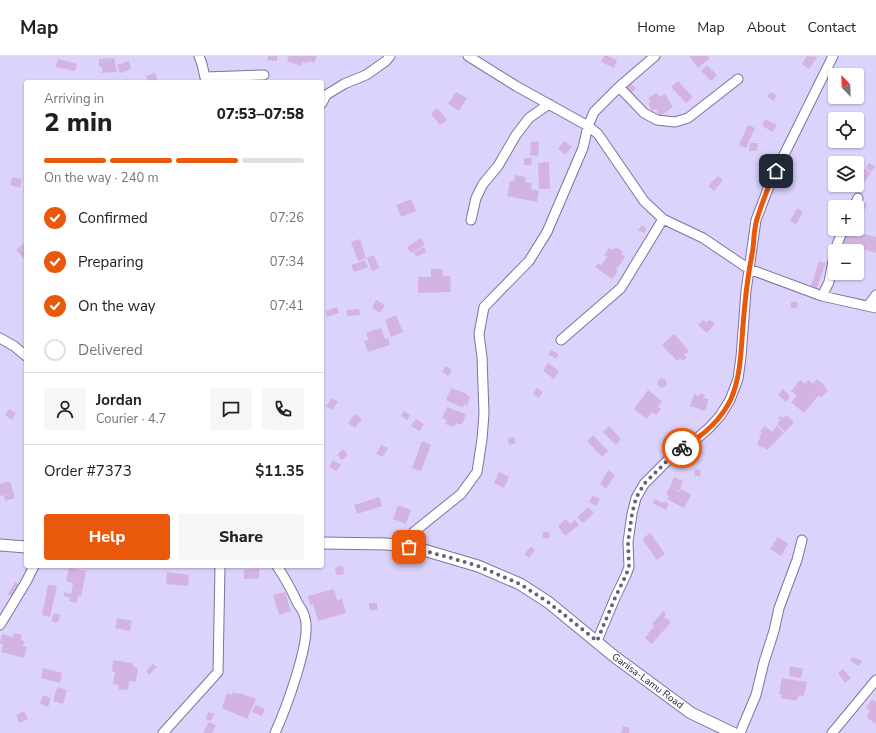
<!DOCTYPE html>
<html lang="en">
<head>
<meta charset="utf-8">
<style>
  :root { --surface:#fff; --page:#f6f6f6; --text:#202124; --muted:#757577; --line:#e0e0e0; --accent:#ea580c }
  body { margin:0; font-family:"Nunito Sans",sans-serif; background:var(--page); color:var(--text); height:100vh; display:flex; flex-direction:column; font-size:15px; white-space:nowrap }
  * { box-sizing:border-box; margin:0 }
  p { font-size:13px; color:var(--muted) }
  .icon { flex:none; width:22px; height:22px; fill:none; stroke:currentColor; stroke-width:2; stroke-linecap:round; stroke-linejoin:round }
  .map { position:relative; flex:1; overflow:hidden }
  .details { position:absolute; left:24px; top:24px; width:300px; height:488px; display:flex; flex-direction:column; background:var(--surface); border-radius:4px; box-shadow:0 1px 3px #0004 }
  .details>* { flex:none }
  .needle { width:26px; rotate:337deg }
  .controls { position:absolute; left:828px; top:12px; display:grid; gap:8px }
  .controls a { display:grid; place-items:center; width:36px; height:36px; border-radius:4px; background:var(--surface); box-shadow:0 1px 3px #0004; font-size:20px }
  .pin { position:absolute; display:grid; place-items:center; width:34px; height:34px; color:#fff; margin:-17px; border-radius:8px; box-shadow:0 2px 6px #0006 }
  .courier { position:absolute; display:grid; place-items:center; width:40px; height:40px; margin:-20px; border:3px solid #ea580c; border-radius:50%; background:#fff; color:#222; box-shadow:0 1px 5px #0007 }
  .headline em { font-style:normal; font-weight:800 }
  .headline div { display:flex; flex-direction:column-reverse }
  .headline { display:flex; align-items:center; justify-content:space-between; height:68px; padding:0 20px }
  h1 { font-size:26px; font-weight:800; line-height:30px }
  .bar { display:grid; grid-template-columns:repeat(4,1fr); gap:6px 4px; align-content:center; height:48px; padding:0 20px }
  .bar i { height:5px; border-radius:3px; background:var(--line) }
  .bar .current { background:var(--accent) }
  .bar p { grid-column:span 4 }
  .line { display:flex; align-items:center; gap:10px; padding:0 20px; border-top:1px solid var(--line) }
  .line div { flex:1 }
  .round { display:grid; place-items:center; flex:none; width:42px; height:42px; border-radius:4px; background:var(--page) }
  ol { padding:0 20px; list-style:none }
  li { display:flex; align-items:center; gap:12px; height:44px }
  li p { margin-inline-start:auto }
  li .icon { padding:4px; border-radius:50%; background:var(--accent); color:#fff; stroke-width:4 }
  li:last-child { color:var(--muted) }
  li i { width:22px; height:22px; border:2px solid var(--line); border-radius:50% }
  .cta { display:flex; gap:8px; margin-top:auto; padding:8px 20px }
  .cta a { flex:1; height:46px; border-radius:4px; background:var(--accent); color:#fff; font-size:16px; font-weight:800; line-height:46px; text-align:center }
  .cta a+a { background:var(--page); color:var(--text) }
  header { display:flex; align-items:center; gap:24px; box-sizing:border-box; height:56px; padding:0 20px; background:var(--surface); border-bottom:1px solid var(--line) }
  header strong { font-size:19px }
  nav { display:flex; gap:22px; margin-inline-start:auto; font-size:14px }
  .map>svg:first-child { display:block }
  .building { fill:#d3b4e1 }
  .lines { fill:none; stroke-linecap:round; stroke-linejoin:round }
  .minor-casing { stroke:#7d73a0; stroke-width:11 }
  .tertiary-casing { stroke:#7d73a0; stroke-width:13 }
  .minor { stroke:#fff; stroke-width:9 }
  .tertiary { stroke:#fff; stroke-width:11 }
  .done { stroke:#67617b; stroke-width:4; stroke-dasharray:0 7.2 }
  .route { stroke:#ea580c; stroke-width:5 }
  .labels { text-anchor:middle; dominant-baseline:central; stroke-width:3.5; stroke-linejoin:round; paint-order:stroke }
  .street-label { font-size:10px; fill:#282336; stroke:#e7e3f8 }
</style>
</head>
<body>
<header>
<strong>Map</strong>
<nav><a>Home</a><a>Map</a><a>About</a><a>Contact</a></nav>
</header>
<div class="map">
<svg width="876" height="677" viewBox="0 0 876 677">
  <rect width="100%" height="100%" fill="#dbd3fc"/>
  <path class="building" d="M268 0H277V5L267 4Z
    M289 0H317L314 7 309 5 308 7 302 6 301 10 287 5Z
    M604 0H608L617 4 614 12 601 6Z
    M689 0H708L710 2 698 12Z
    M807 0 817 1 809 13 802 8Z
    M114 2 117 16 102 17V11H99V3Z
    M58 3 77 8 75 15 56 11Z
    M129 5 131 13 120 17 117 9Z
    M707 9 717 19 711 25 701 15Z
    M155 17 158 26H149L146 20Z
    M678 25 693 41 686 47 671 31Z
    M630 27 636 32 632 37 626 32Z
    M456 36 467 42 459 55 448 48Z
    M770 36 777 39 774 45 767 41Z
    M657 37 659 41 665 38 673 51 660 60 656 53 652 55 648 47 651 45 648 42Z
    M437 52 447 64 440 69 431 58Z
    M765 63 777 69 773 76 762 70Z
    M748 69 755 72 746 92 739 89Z
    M564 85 572 91 565 99 558 93Z
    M531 86H539L538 100 530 99Z
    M750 87H758L757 95H749Z
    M524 102H532L531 109H524Z
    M549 106 550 133H539L538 107Z
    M869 107 875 110 871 116 866 112Z
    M865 113 871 117 862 129 857 125V123Z
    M515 119 526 121 525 126 532 127 531 133 539 135 537 146 507 140 510 125H514Z
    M718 120 723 124 714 135 708 130Z
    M12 121 22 123 20 132 10 129Z
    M411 143 416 155 401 161 396 149Z
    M861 144 867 148 861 161 857 159V152Z
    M797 152 803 156 796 168 790 165Z
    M642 169 647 172 644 177 638 174Z
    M844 177 860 182 861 177 876 181V197L841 186Z
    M421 182 425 189 411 197 407 191Z
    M360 183 366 202 358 205 351 186Z
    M26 185V205L16 194Z
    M424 191 426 196 416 201 414 196Z
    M616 191 623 196 621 198 625 201 616 214 618 215 612 223 595 211 598 207 601 209 607 201 604 199 609 192 612 194Z
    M374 199 379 212 372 215 367 202Z
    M365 204 368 211 354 216 351 209Z
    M819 205 826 207 817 232 811 230Z
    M431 213H442L443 220H450L451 236 418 237V221H431Z
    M376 244 385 249 380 257 372 252Z
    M790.5 249a3.5 3.5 0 1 1 7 0a3.5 3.5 0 1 1-7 0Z
    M337 251 339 257 327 261 326 255Z
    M359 253 360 259 347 260V254Z
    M396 259 403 276 391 281 385 264Z
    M703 264 706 266 710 264 715 268 707 277 698 269Z
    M381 272 385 283 388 282 390 289 368 296 364 285 369 284 366 277Z
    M674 278 689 295 684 299 687 301 683 305 680 302 677 305 662 289Z
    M551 294 559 298 556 303 548 298Z
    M548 307 559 315 554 323 543 315Z
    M446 310 452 314 448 320 442 316Z
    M657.5 327a4.5 4.5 0 1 1 9 0a4.5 4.5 0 1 1-9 0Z
    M817 323 826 331 825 332 828 334 821 342 819 339 804 357 791 346 797 340 791 335 800 324 805 328 808 324 813 328Z
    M451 332 467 338V340L470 341 467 350 464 348 463 352 446 344Z
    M537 332 543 336 539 342 533 338Z
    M783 333 790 340 786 346 778 339Z
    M648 334 662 345 658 351 661 353 656 359 652 356 647 363 634 353Z
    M700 337 705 339 704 342 709 343 705 355 690 350 694 338 699 340Z
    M332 342 338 346 332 354 326 350Z
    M447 351 466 358 462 369 456 367 454 371 445 368 447 364 442 362Z
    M9 353 16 357 12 364 5 359Z
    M404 355 410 359 407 364 401 360Z
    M355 358 362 363 355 372 348 367Z
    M786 359 794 366 785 376 777 369 780 364 778 362 780 360 783 362Z
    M416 363 424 368 420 375 411 370Z
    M609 370 621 383 616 389 603 376Z
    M765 370 772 376 777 370 784 377 767 394 762 390 761 392 757 388 759 386 757 385 761 382 759 380 762 377 760 375Z
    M593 379 608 395 602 401 587 385Z
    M514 381 516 387 509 389 508 382Z
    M422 385 431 389 421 415 412 412Z
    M381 389 388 392 383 401 376 398Z
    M343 393 348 399 342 404 337 399Z
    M333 404 341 409 336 415 329 410Z
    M695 413 701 414 700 420 694 419Z
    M608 414 615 419 606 433 600 428Z
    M499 416 509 421 504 432 494 427Z
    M674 421 683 425 679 435 670 431Z
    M10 425 15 442 5 445 4 439 0 440V428Z
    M670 431 679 436 681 433 691 439 684 452 667 443 669 440 666 438Z
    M593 439 600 443 596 450 589 446Z
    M379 441 382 450 357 458 354 449Z
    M655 443 662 447 664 445 669 448 666 454 653 447Z
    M398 449 411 454 406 468 393 463Z
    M588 451 594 457 583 467 577 461Z
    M566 463 570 468 575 464 579 469 565 480 558 470Z
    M542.5 479a3.5 3.5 0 1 1 7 0a3.5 3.5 0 1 1-7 0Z
    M650 477 665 498 657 504 642 483Z
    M778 481 788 488 781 500 770 493Z
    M531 491 535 494 529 502 524 498Z
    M343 510 344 518 336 519 335 511Z
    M69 512 86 515 81 541 78 540 77 547 69 545 70 542 64 540V536L71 538 73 527 66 525Z
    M259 513V522L244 523V514Z
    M167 516 189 519 188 530 166 528Z
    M15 526 22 530 15 542 8 538Z
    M48 529 57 530 50 561 42 559Z
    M334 533 337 544 342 543 346 557 318 565 313 548 310 549 308 540Z
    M285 536 291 555 279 559 273 539Z
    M369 547H377V554H369Z
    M663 555 666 558 664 561 671 566 652 588 645 582 654 570 652 568Z
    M54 557 60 559 58 567 51 565Z
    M117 562 132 565 130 575 115 572Z
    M14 577 22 579 21 584 24 585 23 590 27 591 24 602 1 596 3 588 0 587 2 578 13 581Z
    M853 601 862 605 859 610 850 605Z
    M113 604 133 607V611L138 612 136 626 129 625 128 634 118 633 119 629 113 628 115 616H112Z
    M153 608 157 611 149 619 146 615Z
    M790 610 803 613 801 622 789 620Z
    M43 612 62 617 60 627 41 622Z
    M843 613 851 622 845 627 838 617Z
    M782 622 807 626 804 640 799 639 797 645 781 642 782 639 779 638Z
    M57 631 67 634 63 648 53 645Z
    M233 636 239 638V637L256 643 247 663 222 652 227 637 232 639Z
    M43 639 51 642 48 651 40 648Z
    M872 643 876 646V668L866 661 870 655 866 652Z
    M255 649 265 653 262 660 252 656Z
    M24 655 28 663 19 667 16 659Z
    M208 656 214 658 211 665 206 663Z
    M209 666 216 669 212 677H203Z
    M623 670 630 672 629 677H621Z"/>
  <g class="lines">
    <g class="minor-casing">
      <path id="minor" d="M199 0 202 8 206 26
        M468 0 516 30 588 70 598 78 644 145 663 163 703 182 749 213 822 240 876 252
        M205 21 264 19
        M619 31 644 57 657 64 675 66 688 62 738 23
        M322 47 326 39 344 28 366 19 386 5 390 0
        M854 151 858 142
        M471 164 476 142 483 128 498 110 516 79 529 62 549 48
        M822 240 829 226 835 194 843 173
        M868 250 876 239
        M0 282 14 290 26 300
        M561 284 621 232 663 163
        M401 489 415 475 461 438 477 416 482 383 484 358 482 301 479 278 484 251 529 205 547 176 583 92 588 70 594 56 619 31 655 0
        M0 569 26 526 34 510
        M597 585 615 542 626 519 629 511 628 486 632 458 636 442 644 428 676 396 693 386 709 372 720 360 730 344 738 323 741 301 746 235 756 164 771 125 833 0
        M163 677 218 616 220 510
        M275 677C285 655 312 584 305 562 304 557 301 552 298 548 292 535 285 522 277 510
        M740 677 756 639 764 606 774 575 779 552 797 504 802 484
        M832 677 876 624"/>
    </g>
    <g class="tertiary-casing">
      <g id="tertiary">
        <path id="s1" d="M322 487 387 488 417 492 478 510 520 528 548 546 615 601 691 657 733 677"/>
        <path d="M0 489 26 491"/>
      </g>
    </g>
    <use href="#minor" class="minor"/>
    <use href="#tertiary" class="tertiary"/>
  </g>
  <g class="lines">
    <path class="done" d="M409 491 448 501 478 510 520 528 548 546 597 585 615 542 626 519 629 511 628 486 632 458 636 442 644 428 676 396 682 392"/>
    <path class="route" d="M682 392C701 381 721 364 731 343 741 319 741 294 743 269 745 243 748 218 753 193 754 183 754 172 757 163 762 147 768 130 776 115"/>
  </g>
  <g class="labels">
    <g class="street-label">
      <text stroke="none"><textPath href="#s1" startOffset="365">Gariisa-Lamu Road</textPath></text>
    </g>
  </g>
</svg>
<div class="controls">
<a><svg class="needle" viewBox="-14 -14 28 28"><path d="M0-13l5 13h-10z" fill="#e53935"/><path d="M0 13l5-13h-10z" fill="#757577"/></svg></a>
<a><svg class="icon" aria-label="locate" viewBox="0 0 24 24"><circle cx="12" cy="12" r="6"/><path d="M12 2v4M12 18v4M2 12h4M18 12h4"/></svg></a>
<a><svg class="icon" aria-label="layers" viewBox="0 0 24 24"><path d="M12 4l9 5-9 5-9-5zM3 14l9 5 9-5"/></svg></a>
<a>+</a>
<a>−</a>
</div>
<div class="pin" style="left:409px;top:491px;background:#ea580c"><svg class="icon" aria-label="bag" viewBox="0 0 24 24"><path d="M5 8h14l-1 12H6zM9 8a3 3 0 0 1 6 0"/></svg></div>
<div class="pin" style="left:776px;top:115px;background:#1f2937"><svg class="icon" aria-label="home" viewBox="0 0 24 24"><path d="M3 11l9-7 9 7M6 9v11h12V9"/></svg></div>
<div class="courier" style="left:682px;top:392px"><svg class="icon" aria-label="bike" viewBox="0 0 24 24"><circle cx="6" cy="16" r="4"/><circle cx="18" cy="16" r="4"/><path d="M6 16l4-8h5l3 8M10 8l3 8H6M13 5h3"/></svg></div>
<section class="details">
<div class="headline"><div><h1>2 min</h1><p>Arriving in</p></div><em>07:53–07:58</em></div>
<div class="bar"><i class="current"></i><i class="current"></i><i class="current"></i><i></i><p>On the way · 240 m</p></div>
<ol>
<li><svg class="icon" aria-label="check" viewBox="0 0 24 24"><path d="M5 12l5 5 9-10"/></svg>Confirmed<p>07:26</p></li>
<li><svg class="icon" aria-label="check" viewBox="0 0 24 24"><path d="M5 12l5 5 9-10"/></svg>Preparing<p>07:34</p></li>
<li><svg class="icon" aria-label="check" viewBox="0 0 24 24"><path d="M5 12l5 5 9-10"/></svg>On the way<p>07:41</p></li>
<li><i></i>Delivered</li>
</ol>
<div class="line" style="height:72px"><a class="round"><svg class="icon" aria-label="person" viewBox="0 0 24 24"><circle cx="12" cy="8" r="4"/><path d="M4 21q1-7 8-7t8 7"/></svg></a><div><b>Jordan</b><p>Courier · 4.7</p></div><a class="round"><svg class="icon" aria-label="chat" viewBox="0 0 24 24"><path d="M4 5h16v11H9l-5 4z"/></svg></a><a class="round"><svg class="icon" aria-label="phone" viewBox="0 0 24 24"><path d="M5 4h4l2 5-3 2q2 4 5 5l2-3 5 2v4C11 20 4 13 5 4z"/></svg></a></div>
<div class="line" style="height:52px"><div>Order #7373</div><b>$11.35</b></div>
<div class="cta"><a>Help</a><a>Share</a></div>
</section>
</div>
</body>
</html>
